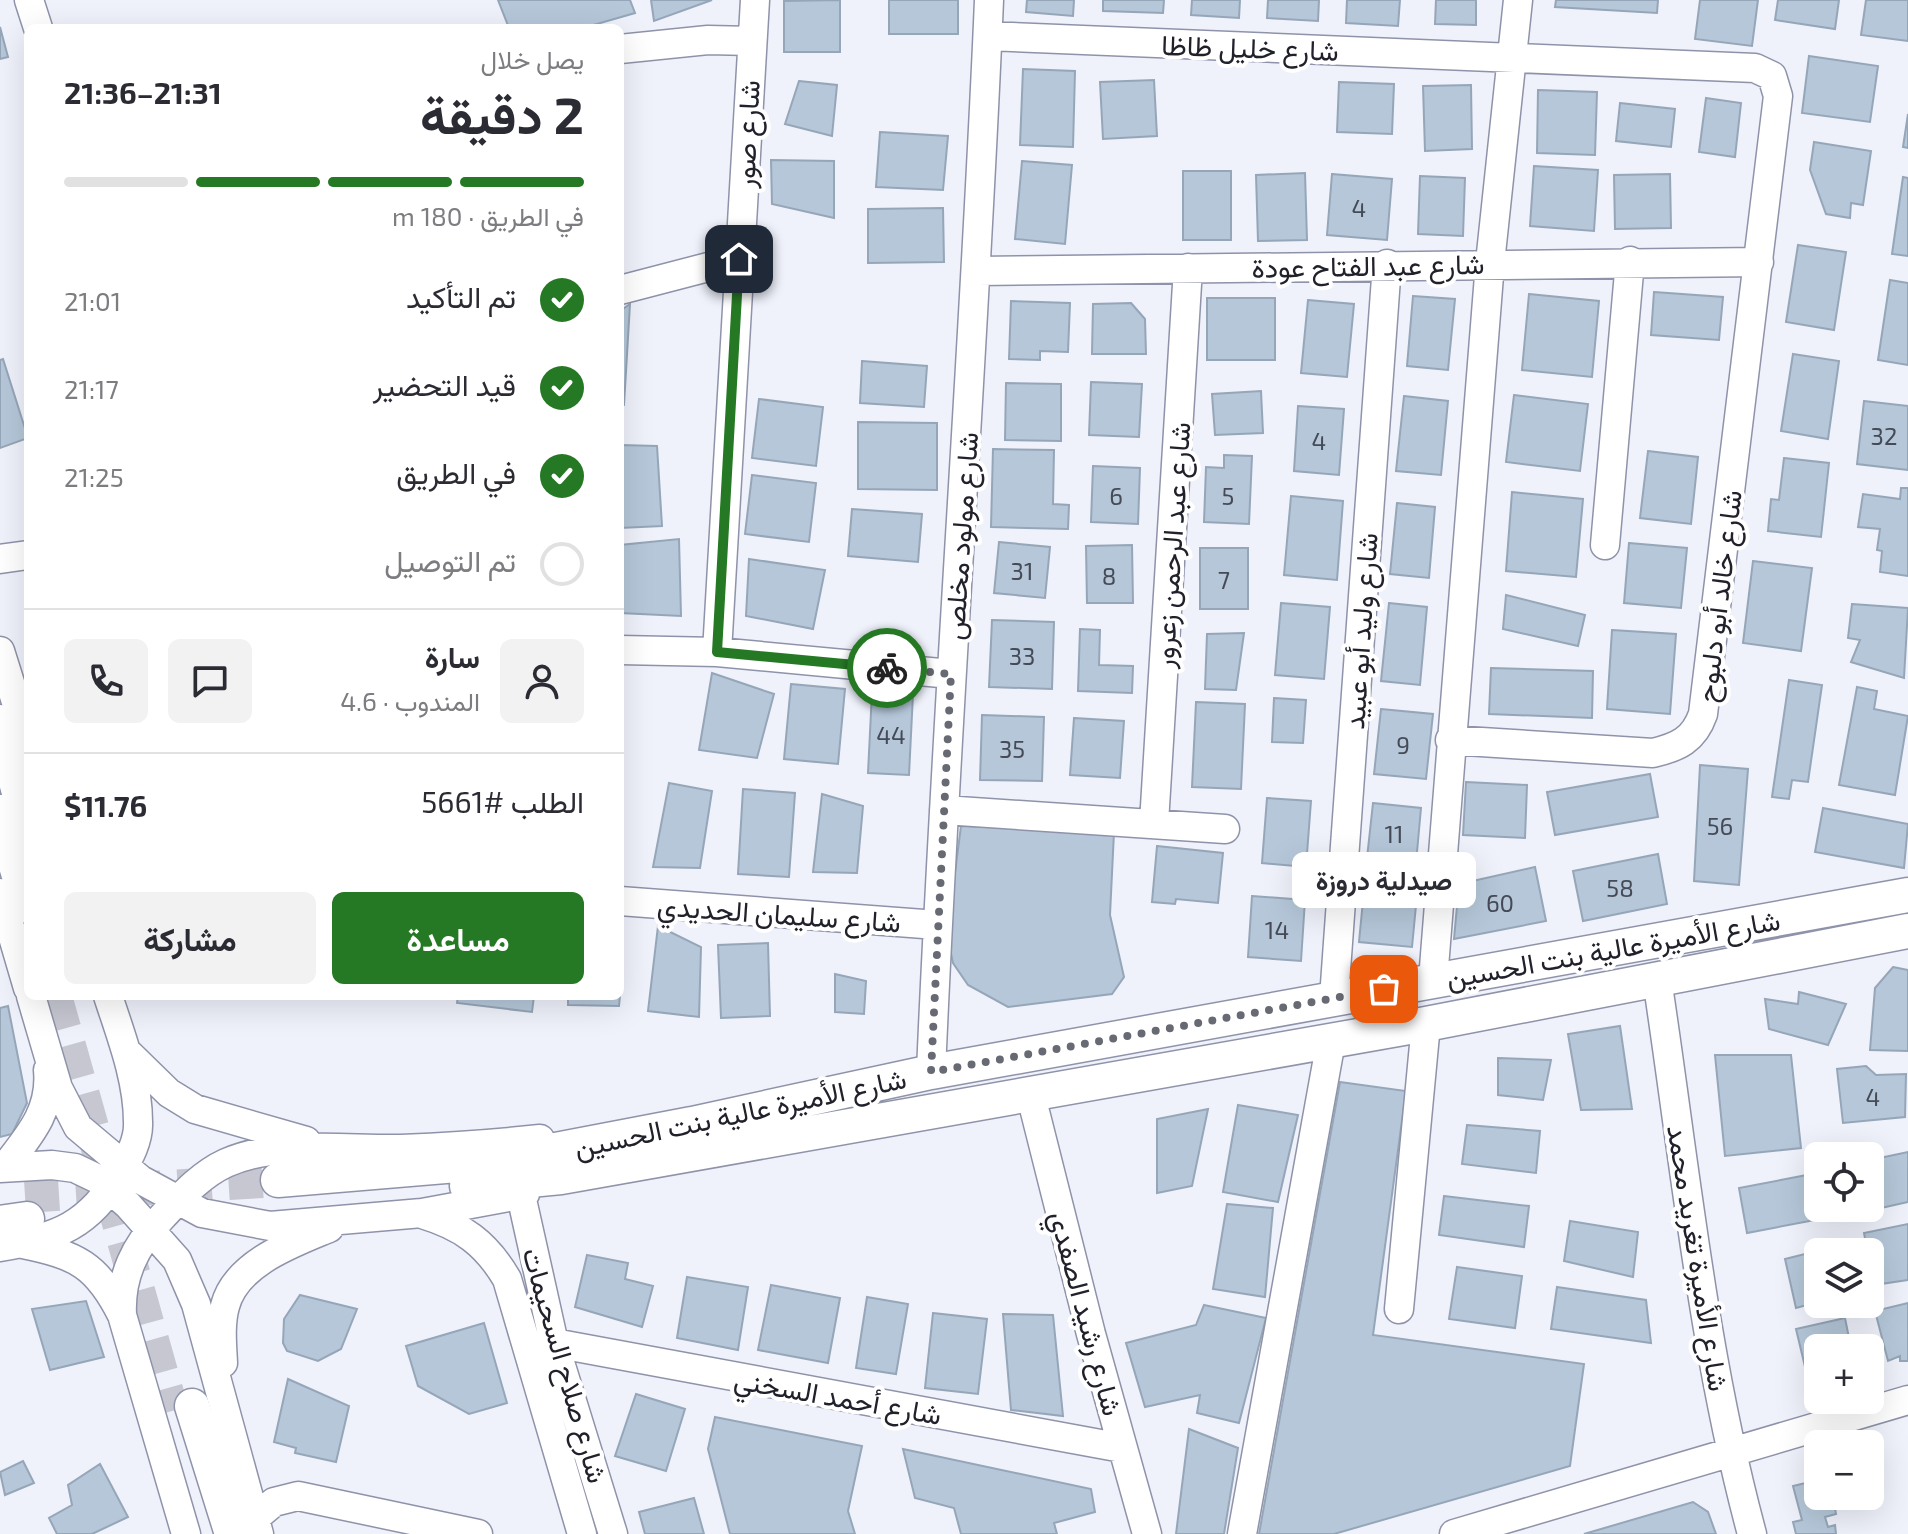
<!DOCTYPE html>
<html lang="ar">
<head>
<meta charset="utf-8">
<style>
  :root { --surface:#fff; --page:#f2f2f3; --text:#2b2b33; --muted:#7c7c81; --line:#e1e1e2; --accent:#267924 }
  body { margin:0; font-family:"Exo 2",Vazirmatn,sans-serif; background:var(--page); color:var(--text); direction:rtl; height:100vh; display:flex; flex-direction:column; font-size:30px; white-space:nowrap }
  * { box-sizing:border-box; margin:0 }
  p { font-size:26px; color:var(--muted) }
  .icon { flex:none; width:44px; height:44px; fill:none; stroke:currentColor; stroke-width:2; stroke-linecap:round; stroke-linejoin:round }
  .map { position:relative; flex:1; overflow:hidden; direction:ltr }
  .sheet { position:absolute; left:24px; top:24px; width:600px; height:976px; display:flex; flex-direction:column; background:var(--surface); border-radius:12px; box-shadow:0 8px 32px #0002; direction:rtl }
  .sheet>* { flex:none }
  .tools { position:absolute; left:1804px; top:1142px; display:grid; gap:16px }
  .tools a { display:grid; place-items:center; width:80px; height:80px; border-radius:12px; background:var(--surface); box-shadow:0 8px 32px #0002; font-size:40px }
  .pin { position:absolute; display:grid; place-items:center; width:68px; height:68px; color:#fff; margin:-34px; border-radius:16px; box-shadow:0 4px 12px #0006 }
  .courier { position:absolute; display:grid; place-items:center; width:80px; height:80px; margin:-40px; border:6px solid #267924; border-radius:50%; background:#fff; color:#222; box-shadow:0 2px 10px #0007 }
  .bubble { position:absolute; height:56px; border-radius:12px; background:var(--surface); box-shadow:0 8px 32px #0002; font-size:26px; font-weight:700; line-height:56px; text-align:center; direction:rtl }
  .summary em { font-style:normal; font-weight:700 }
  .summary div { display:flex; flex-direction:column-reverse }
  .summary { display:flex; align-items:center; justify-content:space-between; height:136px; padding:0 40px }
  h1 { font-size:52px; font-weight:700; line-height:60px }
  .bar { display:grid; grid-template-columns:repeat(4,1fr); gap:12px 8px; align-content:center; height:96px; padding:0 40px }
  .bar i { height:10px; border-radius:6px; background:var(--line) }
  .bar .active { background:var(--accent) }
  .bar p { grid-column:span 4 }
  .line { display:flex; align-items:center; gap:20px; padding:0 40px; border-top:2px solid var(--line) }
  .line div { flex:1 }
  .round { display:grid; place-items:center; flex:none; width:84px; height:84px; border-radius:12px; background:var(--page) }
  ol { padding:0 40px; list-style:none }
  li { display:flex; align-items:center; gap:24px; height:88px }
  li p { margin-inline-start:auto }
  li .icon { padding:8px; border-radius:50%; background:var(--accent); color:#fff; stroke-width:4 }
  li:last-child { color:var(--muted) }
  li i { width:44px; height:44px; border:4px solid var(--line); border-radius:50% }
  .cta { display:flex; gap:16px; margin-top:auto; padding:16px 40px }
  .cta a { flex:1; height:92px; border-radius:12px; background:var(--accent); color:#fff; font-size:32px; font-weight:700; line-height:92px; text-align:center }
  .cta a+a { background:var(--page); color:var(--text) }
  .map>svg:first-child { display:block }
  .building { fill:#b5c7d9; stroke:#95a6b8; stroke-width:2 }
  .lines { fill:none; stroke-linecap:round; stroke-linejoin:round }
  .major-tunnel { stroke:#c6c7d1; stroke-width:34; stroke-dasharray:34 17; stroke-linecap:butt }
  .minor-casing { stroke:#8f93a9; stroke-width:31 }
  .major-casing { stroke:#8f93a9; stroke-width:37 }
  .minor { stroke:#fff; stroke-width:28 }
  .major { stroke:#fff; stroke-width:34 }
  .done { stroke:#686a73; stroke-width:8; stroke-dasharray:0 14.4 }
  .route { stroke:#267924; stroke-width:10 }
  .labels { text-anchor:middle; dominant-baseline:central; stroke-width:8; stroke-linejoin:round; paint-order:stroke }
  .number-label { font-size:24px; fill:#454a56 }
  .street-label { font-size:28px; fill:#20212a; stroke:#fff }
</style>
</head>
<body>
<div class="map">
<svg width="1908" height="1534" viewBox="0 0 1908 1534">
  <rect width="100%" height="100%" fill="#eff1fb"/>
  <path class="building" d="M498 0H630L635 13 583 28H509Z
    M651 0H712L654 21Z
    M840 0V52H784V1Z
    M889 0H958V34H889Z
    M1027 0H1074L1073 16 1026 12Z
    M1103 0H1164L1163 13 1103 11Z
    M1192 0H1240L1239 18 1191 15Z
    M1268 0H1319L1318 21 1267 18Z
    M1347 0H1400L1398 26 1346 23Z
    M1436 0H1476V25L1435 24Z
    M1556 0H1658L1657 13 1555 7Z
    M1700 0H1758L1752 46 1695 39Z
    M1778 0H1839L1835 29 1775 20Z
    M1866 0H1908V41L1861 35Z
    M0 27 8 57 0 59Z
    M1809 56 1878 66 1870 122 1802 113Z
    M1023 69 1075 71 1073 147 1020 145Z
    M1154 80 1157 136 1103 139 1100 82Z
    M799 81 837 85 832 136 785 124Z
    M1339 82 1394 84 1392 134 1337 132Z
    M1471 85 1472 149 1425 151 1423 86Z
    M1538 90 1597 92 1595 155 1537 153Z
    M1706 98 1741 103 1735 157 1699 152Z
    M1620 103 1675 109 1671 147 1616 141Z
    M1908 114V148L1903 147Z
    M880 132 948 136 943 190 876 187Z
    M1814 142 1871 151 1863 205 1851 203 1850 218 1826 214 1810 170Z
    M771 160 834 161V218L772 204Z
    M1022 161 1072 165 1065 244 1015 239Z
    M1534 166 1598 170 1594 231 1530 226Z
    M1183 171H1231V240H1183Z
    M1305 173 1307 240 1258 241 1256 175Z
    M1332 174 1392 179 1387 240 1327 235Z
    M1670 174 1671 228 1615 229 1614 175Z
    M1420 176 1465 178 1463 236 1418 234Z
    M1903 177 1908 178V256L1892 254Z
    M943 208 944 262 868 263V209Z
    M1798 245 1846 252 1834 330 1786 322Z
    M1890 280 1908 283V365L1878 360Z
    M1654 292 1723 297 1719 340 1651 335Z
    M1529 294 1599 301 1592 377 1522 370Z
    M1413 296 1455 299 1448 370 1407 366Z
    M1207 298H1275V360H1207Z
    M1308 300 1354 304 1347 377 1301 373Z
    M1011 301 1070 303 1068 352 1040 351V360L1009 359Z
    M1131 303 1145 319 1146 354H1092L1093 304Z
    M630 304 624 405 620 406V311Z
    M1793 354 1839 361 1828 439 1781 431Z
    M3 359 28 438 0 448V360Z
    M862 361 927 366 924 407 860 403Z
    M1091 382 1142 384 1139 437 1089 435Z
    M1006 383 1061 384V441L1005 440Z
    M1261 391 1263 433 1215 435 1212 394Z
    M1514 395 1588 404 1580 471 1506 462Z
    M1404 396 1448 401 1441 475 1396 471Z
    M759 399 823 407 816 466 752 458Z
    M1864 401 1908 406V470L1857 464Z
    M1298 406 1344 409 1339 475 1294 471Z
    M858 422 937 423V490L858 489Z
    M620 445 657 446 662 526 620 528Z
    M993 449 1054 450 1053 504 1069 505 1068 529 991 527Z
    M1648 451 1698 457 1691 524 1640 518Z
    M1224 455 1252 456 1249 524 1204 522 1206 467 1224 468Z
    M1784 458 1829 463 1821 537 1768 531 1771 499 1779 500Z
    M1093 466 1140 468 1138 524 1091 522Z
    M752 475 816 483 809 542 745 534Z
    M1901 488H1908V576L1880 572 1882 551 1877 550 1880 529 1858 527 1863 494 1900 499Z
    M1512 492 1583 499 1576 577 1506 571Z
    M1291 496 1343 501 1337 580 1284 575Z
    M1397 503 1435 507 1429 578 1390 574Z
    M852 509 922 514 918 562 848 556Z
    M679 539 681 616 620 613V545Z
    M999 542 1050 547 1045 598 994 593Z
    M1629 543 1687 548 1681 608 1624 603Z
    M1132 545 1133 603H1087L1086 546Z
    M1200 548H1248V609H1200Z
    M749 559 825 570 813 629 746 616Z
    M1753 561 1812 568 1801 651 1743 643Z
    M1506 595 1585 615 1578 646 1503 629Z
    M1281 603 1330 607 1324 679 1275 675Z
    M1389 603 1427 607 1420 685 1381 681Z
    M1852 604 1908 608 1904 678 1851 662 1860 640 1848 638Z
    M992 620 1054 622 1052 689 989 687Z
    M1080 629 1100 630 1099 665 1133 666 1132 693 1078 691Z
    M1612 630 1676 634 1670 714 1607 709Z
    M1244 633 1236 690 1205 689 1207 634Z
    M1491 668 1593 671 1592 718 1489 714Z
    M712 673 774 694 757 758 699 750Z
    M1789 680 1822 685 1808 782 1792 780 1789 799 1772 797Z
    M791 684 845 689 838 764 784 759Z
    M1857 687 1877 691 1874 709 1908 716 1895 795 1839 785Z
    M872 692 913 694 909 775 868 773Z
    M1274 698 1306 700 1303 743 1272 742Z
    M1196 702 1245 704 1241 789 1192 787Z
    M1381 709 1433 714 1426 779 1374 774Z
    M982 715 1044 717 1042 781 980 780Z
    M1074 718 1124 721 1120 778 1070 775Z
    M1700 765 1748 769 1739 885 1694 881Z
    M1650 774 1658 817 1555 835 1547 792Z
    M1466 782 1527 785 1525 838 1463 835Z
    M669 783 712 791 700 868 653 867Z
    M743 789 795 793 789 877 738 874Z
    M822 794 863 806 857 873 813 872Z
    M1267 798 1311 801 1306 867 1262 863Z
    M1373 803 1421 808 1416 863 1367 858Z
    M1823 808 1908 824 1904 868 1815 852Z
    M961 826 1114 832 1110 915 1124 977 1112 994 1008 1007 968 985 953 963 947 934Z
    M1157 846 1223 853 1218 903 1176 899 1175 904 1152 902Z
    M1658 854 1667 904 1583 921 1573 871Z
    M1535 867 1546 921 1454 939 1459 884Z
    M1364 890 1417 895 1412 947 1359 942Z
    M1252 896 1305 900 1301 961 1248 957Z
    M658 926 701 947 699 1017 648 1011Z
    M768 943 770 1016 721 1018 718 945Z
    M1893 967 1908 970V1051L1870 1050 1875 988Z
    M835 974 866 981 864 1014 835 1012Z
    M1799 992 1846 1004 1828 1045 1769 1029 1765 999 1798 1004Z
    M458 996H534L532 1012 457 1003Z
    M568 996H620L619 1006 568 1005Z
    M8 1006 27 1103 12 1134 0 1137V1008Z
    M1620 1026 1632 1109 1581 1110 1568 1034Z
    M1715 1055H1791L1801 1148 1725 1156Z
    M1498 1058 1551 1060 1543 1100 1498 1095Z
    M1866 1066 1876 1075 1906 1074 1905 1117 1843 1123 1837 1069Z
    M1340 1082 1406 1091 1373 1335 1584 1364 1570 1466 1334 1534H1259Z
    M1238 1105 1298 1115 1278 1202 1223 1192Z
    M1208 1109 1192 1186 1157 1193V1119Z
    M1467 1125 1540 1131 1536 1173 1462 1164Z
    M1908 1152V1202L1859 1213 1858 1208H1870V1160Z
    M1807 1175 1815 1220 1747 1233 1739 1188Z
    M1444 1196 1529 1206 1524 1247 1439 1235Z
    M1227 1204 1273 1208 1265 1297 1213 1289Z
    M1570 1221 1638 1232 1633 1277 1564 1261Z
    M1908 1224V1280L1874 1285 1864 1233Z
    M1833 1247 1834 1252H1818V1302L1796 1308 1785 1259Z
    M587 1255 628 1263 625 1279 653 1286 642 1327 575 1307Z
    M1457 1267 1522 1276 1515 1328 1449 1319Z
    M687 1277 748 1287 738 1350 677 1338Z
    M771 1285 840 1298 828 1363 758 1350Z
    M1557 1287 1646 1300 1651 1343 1551 1329Z
    M300 1295 357 1309 341 1349 318 1361 287 1351 283 1343 284 1319Z
    M867 1297 908 1304 896 1374 856 1368Z
    M86 1301 104 1357 50 1370 32 1309Z
    M1908 1303V1361H1900V1356L1888 1361 1875 1311Z
    M1204 1305 1266 1318 1239 1423 1197 1413 1200 1395 1145 1407 1126 1343 1196 1325Z
    M933 1313 987 1319 978 1394 925 1388Z
    M1003 1314 1053 1315 1063 1416 1011 1410Z
    M1845 1318 1851 1348H1818V1390L1811 1392 1796 1329Z
    M484 1323 507 1403 469 1414 418 1386 406 1346Z
    M288 1379 349 1406 336 1462 295 1453 296 1448 274 1442Z
    M636 1394 685 1409 666 1471 615 1456Z
    M715 1417 862 1446 848 1511 855 1534H730L708 1449Z
    M1189 1429 1238 1448 1224 1534H1176Z
    M903 1449 1091 1489 1095 1512 1054 1523 1057 1534H961L954 1508 915 1498Z
    M23 1461 34 1483 5 1495 0 1472Z
    M100 1464 128 1517 92 1534H57L49 1518 72 1505 68 1485Z
    M1818 1480V1496H1844L1845 1505 1835 1508 1836 1514 1825 1517 1828 1527 1835 1525 1836 1534H1796L1793 1522 1802 1520 1793 1486Z
    M694 1498 704 1534H645L639 1512Z
    M1693 1502 1708 1512 1716 1534H1584Z"/>
  <g class="lines">
    <path class="major-tunnel" d="M55 996 172 1411
      M25 1196 278 1180"/>
    <g class="minor-casing">
      <path id="minor" d="M29 0 38 28
        M988 36 1755 68 1772 76 1778 96 1703 714C1694 740 1678 747 1653 753L1450 740
        M620 49 708 40 752 41
        M978 271 1759 262
        M620 290 739 259
        M1605 545 1630 261
        M0 559 28 555
        M620 650 717 652 951 674
        M0 651 28 740
        M717 652 755 0
        M944 810 1225 829
        M1154 823 1188 268
        M0 893 28 988
        M620 901 937 925
        M1657 979C1685 1164 1703 1353 1752 1534
        M1433 980 1490 263 1518 0
        M31 996 58 1088 78 1127 141 1180 202 1213 270 1226 422 1213 525 1194
        M1334 998 1387 264
        M126 1051 169 1093 195 1109 306 1141
        M931 1072C946 714 974 358 989 0
        M1030 1092 1091 1334 1147 1534
        M5 1167C29 1136 52 1111 48 1070
        M0 1168 52 1165 75 1168 98 1179 128 1205 177 1260 196 1304 259 1534
        M521 1195 554 1343 613 1534
        M422 1214C462 1226 486 1243 507 1279L582 1534
        M23 1244C77 1255 97 1265 122 1315L186 1534
        M0 1247C57 1238 90 1225 120 1173 129 1158 139 1140 138 1122 138 1079 121 1036 108 996
        M1399 1309 1426 1024
        M122 1315C120 1276 135 1246 162 1217 181 1197 200 1175 226 1163 278 1140 345 1150 401 1149 447 1147 494 1144 540 1139
        M554 1343 1122 1448
        M223 1363C222 1344 220 1324 225 1306 236 1263 293 1243 329 1228
        M255 1518 274 1502 298 1496 478 1534
        M1242 1534 1331 1041
        M1454 1534 1908 1400"/>
    </g>
    <g class="major-casing">
      <path id="major" d="M0 722 28 826
        M0 812 28 906
        M278 1180 493 1162 692 1124 931 1072 1908 895
        M467 1186 561 1177 1426 1024 1908 931
        M0 1223 27 1219
        M192 1406 232 1534"/>
    </g>
    <use href="#minor" class="minor"/>
    <use href="#major" class="major"/>
  </g>
  <g class="lines">
    <path class="done" d="M887 668 951 674 931 1072 1384 989"/>
    <path class="route" d="M739 259 717 652 887 668"/>
  </g>
  <g class="labels">
    <g class="number-label">
      <text x="1359" y="207">4</text>
      <text x="1884" y="435">32</text>
      <text x="1319" y="440">4</text>
      <text x="1116" y="495">6</text>
      <text x="1228" y="495">5</text>
      <text x="1022" y="570">31</text>
      <text x="1109" y="575">8</text>
      <text x="1224" y="579">7</text>
      <text x="1022" y="655">33</text>
      <text x="891" y="734">44</text>
      <text x="1403" y="744">9</text>
      <text x="1012" y="748">35</text>
      <text x="1720" y="825">56</text>
      <text x="1394" y="833">11</text>
      <text x="1620" y="887">58</text>
      <text x="1500" y="902">60</text>
      <text x="1277" y="929">14</text>
      <text x="1873" y="1096">4</text>
    </g>
    <g class="street-label">
      <text transform="translate(1250 47) rotate(2)">شارع خليل ظاظا</text>
      <text transform="translate(746 134) rotate(-87)">شارع صور</text>
      <text transform="translate(1368 265) rotate(-1)">شارع عبد الفتاح عودة</text>
      <text transform="translate(960 536) rotate(-86)">شارع مولود مخلص</text>
      <text transform="translate(1171 545) rotate(-86)">شارع عبد الرحمن زعرور</text>
      <text transform="translate(1718 596) rotate(-83)">شارع خالد أبو دلبوح</text>
      <text transform="translate(1360 631) rotate(-86)">شارع وليد أبو عبيد</text>
      <text transform="translate(779 913) rotate(4)">شارع سليمان الحديدي</text>
      <text transform="translate(1613 948) rotate(-10)">شارع الأميرة عالية بنت الحسين</text>
      <text transform="translate(740 1112) rotate(-12)">شارع الأميرة عالية بنت الحسين</text>
      <text transform="translate(1699 1258) rotate(81)">شارع الأميرة تغريد محمد</text>
      <text transform="translate(1087 1313) rotate(75)">شارع رشيد الصفدي</text>
      <text transform="translate(566 1365) rotate(74)">شارع صلاح السحيمات</text>
      <text transform="translate(838 1396) rotate(10)">شارع أحمد السخني</text>
    </g>
  </g>
</svg>
<div class="tools">
<a><svg class="icon" aria-label="locate" viewBox="0 0 24 24"><circle cx="12" cy="12" r="6"/><path d="M12 2v4M12 18v4M2 12h4M18 12h4"/></svg></a>
<a><svg class="icon" aria-label="layers" viewBox="0 0 24 24"><path d="M12 4l9 5-9 5-9-5zM3 14l9 5 9-5"/></svg></a>
<a>+</a>
<a>−</a>
</div>
<div class="pin" style="left:1384px;top:989px;background:#ea580c"><svg class="icon" aria-label="bag" viewBox="0 0 24 24"><path d="M5 8h14l-1 12H6zM9 8a3 3 0 0 1 6 0"/></svg></div>
<div class="pin" style="left:739px;top:259px;background:#1f2937"><svg class="icon" aria-label="home" viewBox="0 0 24 24"><path d="M3 11l9-7 9 7M6 9v11h12V9"/></svg></div>
<div class="courier" style="left:887px;top:668px"><svg class="icon" aria-label="bike" viewBox="0 0 24 24"><circle cx="6" cy="16" r="4"/><circle cx="18" cy="16" r="4"/><path d="M6 16l4-8h5l3 8M10 8l3 8H6M13 5h3"/></svg></div>
<div class="bubble" style="left:1292px;top:852px;width:184px">صيدلية دروزة</div>
<section class="sheet">
<div class="summary"><div><h1>2 دقيقة</h1><p>يصل خلال</p></div><em>21:31–21:36</em></div>
<div class="bar"><i class="active"></i><i class="active"></i><i class="active"></i><i></i><p>في الطريق · 180 m</p></div>
<ol>
<li><svg class="icon" aria-label="check" viewBox="0 0 24 24"><path d="M5 12l5 5 9-10"/></svg>تم التأكيد<p>21:01</p></li>
<li><svg class="icon" aria-label="check" viewBox="0 0 24 24"><path d="M5 12l5 5 9-10"/></svg>قيد التحضير<p>21:17</p></li>
<li><svg class="icon" aria-label="check" viewBox="0 0 24 24"><path d="M5 12l5 5 9-10"/></svg>في الطريق<p>21:25</p></li>
<li><i></i>تم التوصيل</li>
</ol>
<div class="line" style="height:144px"><a class="round"><svg class="icon" aria-label="person" viewBox="0 0 24 24"><circle cx="12" cy="8" r="4"/><path d="M4 21q1-7 8-7t8 7"/></svg></a><div><b>سارة</b><p>المندوب · 4.6</p></div><a class="round"><svg class="icon" aria-label="chat" viewBox="0 0 24 24"><path d="M4 5h16v11H9l-5 4z"/></svg></a><a class="round"><svg class="icon" aria-label="phone" viewBox="0 0 24 24"><path d="M5 4h4l2 5-3 2q2 4 5 5l2-3 5 2v4C11 20 4 13 5 4z"/></svg></a></div>
<div class="line" style="height:104px"><div>الطلب #5661</div><b>$11.76</b></div>
<div class="cta"><a>مساعدة</a><a>مشاركة</a></div>
</section>
</div>
</body>
</html>
